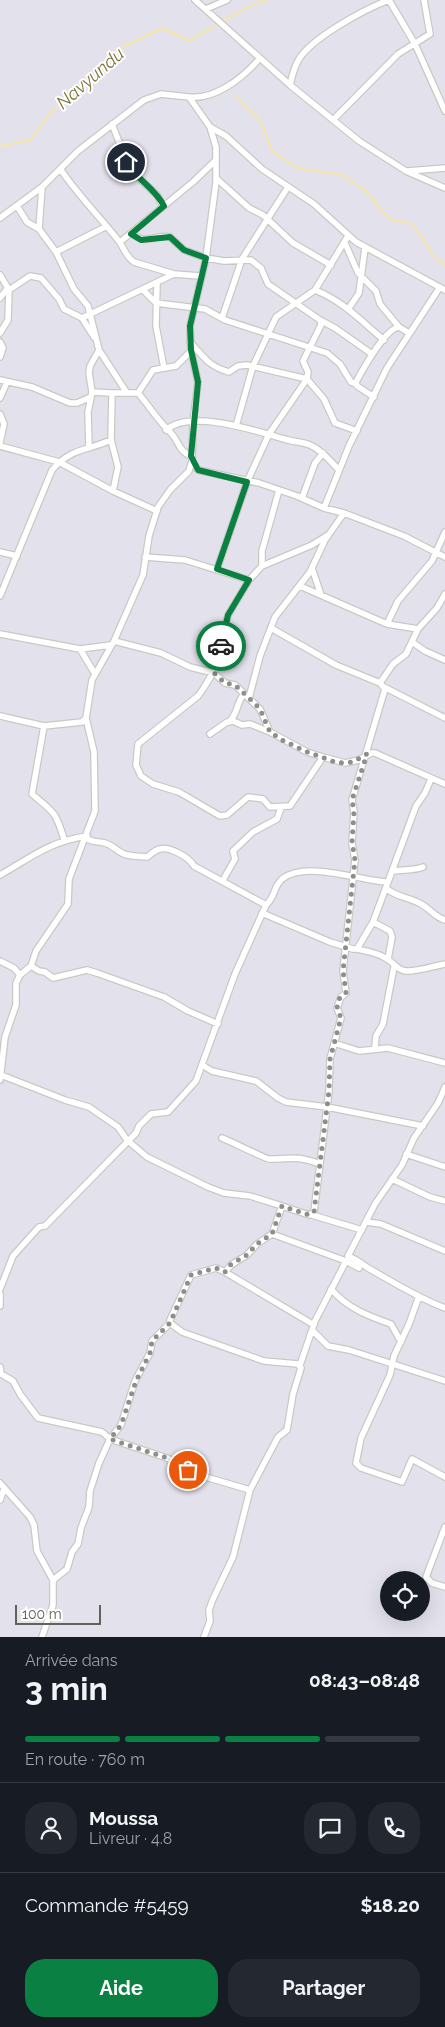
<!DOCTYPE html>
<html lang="fr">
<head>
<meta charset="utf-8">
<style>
  :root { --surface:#171b24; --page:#242831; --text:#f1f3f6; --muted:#9ea1a6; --line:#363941; --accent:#0b8043 }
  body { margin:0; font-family:Raleway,sans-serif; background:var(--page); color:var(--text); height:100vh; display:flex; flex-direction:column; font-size:19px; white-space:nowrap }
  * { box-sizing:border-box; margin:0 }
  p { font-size:16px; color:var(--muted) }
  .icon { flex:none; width:28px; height:28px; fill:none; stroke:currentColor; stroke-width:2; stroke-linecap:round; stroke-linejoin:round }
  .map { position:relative; height:1637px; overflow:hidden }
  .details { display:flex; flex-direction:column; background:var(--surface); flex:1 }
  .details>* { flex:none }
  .fabs { position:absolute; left:380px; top:1571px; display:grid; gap:10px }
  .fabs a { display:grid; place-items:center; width:50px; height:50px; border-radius:50%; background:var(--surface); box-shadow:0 5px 20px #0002; font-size:25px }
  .scale { position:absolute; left:15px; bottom:12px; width:86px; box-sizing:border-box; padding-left:5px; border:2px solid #62615a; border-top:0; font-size:14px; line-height:18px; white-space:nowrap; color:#62615a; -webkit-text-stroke:4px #fff; paint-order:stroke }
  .pin { position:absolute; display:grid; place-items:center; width:42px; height:42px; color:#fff; margin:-21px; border:2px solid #fff; border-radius:50%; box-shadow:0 1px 5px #0007 }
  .courier { position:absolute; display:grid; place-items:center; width:50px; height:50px; margin:-25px; border:4px solid #0b8043; border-radius:50%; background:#fff; color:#222; box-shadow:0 1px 6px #0007 }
  .summary em { font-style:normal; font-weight:700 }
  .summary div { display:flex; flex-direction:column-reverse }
  .summary { display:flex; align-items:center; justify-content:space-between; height:85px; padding:0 25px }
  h1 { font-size:32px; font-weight:700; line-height:38px }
  .bar { display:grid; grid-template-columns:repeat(4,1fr); gap:8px 5px; align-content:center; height:60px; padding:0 25px }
  .bar i { height:6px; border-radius:4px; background:var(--line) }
  .bar .selected { background:var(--accent) }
  .bar p { grid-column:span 4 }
  .line { display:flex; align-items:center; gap:12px; padding:0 25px; border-top:1px solid var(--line) }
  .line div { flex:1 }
  .round { display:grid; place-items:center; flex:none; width:52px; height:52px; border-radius:20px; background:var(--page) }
  .button { display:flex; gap:10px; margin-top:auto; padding:10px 25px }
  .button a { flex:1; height:58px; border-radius:20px; background:var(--accent); color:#fff; font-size:20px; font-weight:700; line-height:58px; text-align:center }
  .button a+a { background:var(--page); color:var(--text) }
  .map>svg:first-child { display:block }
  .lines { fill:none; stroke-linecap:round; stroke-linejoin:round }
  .stream { stroke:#f7e7a6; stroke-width:2 }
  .minor-casing { stroke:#c9c9c4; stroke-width:8 }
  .minor { stroke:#fff; stroke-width:5.5 }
  .done { stroke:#8f8e8d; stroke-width:5; stroke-dasharray:0 9 }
  .route { stroke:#0b8043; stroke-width:6 }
  .labels { text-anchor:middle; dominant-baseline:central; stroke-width:4; stroke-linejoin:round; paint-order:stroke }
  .water-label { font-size:18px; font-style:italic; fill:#7e7537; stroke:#fff }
</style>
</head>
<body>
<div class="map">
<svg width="445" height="1637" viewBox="0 0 445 1637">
  <rect width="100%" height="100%" fill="#e3e2ec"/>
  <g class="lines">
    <path class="stream" d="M236 96 261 121 272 151 297 168 342 175 365 190 389 219 409 223 417 230 433 255 440 262 445 264
      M0 146 30 140 53 110 124 46 163 28 189 41 249 6 267 0"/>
    <g class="minor-casing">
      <path id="minor" d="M195 0 290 85 359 141 406 171 445 188
        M389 0 415 44 445 111
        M206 9 227 0
        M290 85C292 76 294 67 299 59 313 37 365 9 389 0
        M189 97C215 100 243 78 260 58
        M333 120 398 54 430 34 424 0
        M112 124 130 170 157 195 163 206
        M210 127 226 136 262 169 314 204 356 242 445 290
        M61 170C78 195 99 216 118 240 124 247 125 256 134 262L174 274
        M408 171 445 168
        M216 178 249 208 263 215 293 243 331 265
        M42 187 39 229 56 252 74 289 88 306 99 350 127 393
        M17 206 27 222 39 229
        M0 218 42 187 78 151 144 100 161 94 189 97 210 127 216 147V182L206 258 190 326 191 351 198 382 193 422 192 461 189 471 170 490 158 507 149 536 143 575 114 641 92 680 86 718 94 752 95 811 69 879 68 904 36 951 31 966 20 975 16 983V1005L5 1037 0 1080
        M131 233C148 247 154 233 170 237L184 250 206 258 224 261 251 260 261 268 268 284 320 320 321 325 303 361 308 372 307 379 269 434 247 482 217 569
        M120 242 193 182 216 160
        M345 243 358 273 376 291 380 304 399 327
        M56 252 105 227
        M0 275 9 290 30 276 41 278 59 299 64 309 82 318 94 337
        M157 283 156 326 164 368
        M143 290 156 303 205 309 225 320 327 353 340 364 351 382 356 384
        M315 290C343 301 361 321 384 340
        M0 298 7 289
        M349 308 359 293 365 248
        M82 318 174 274 200 276
        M222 318 242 259 288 187
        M320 320 335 328 372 354
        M0 333 8 320 9 290
        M0 342 3 348 0 357
        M190 342C204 357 208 366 229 372L238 366 247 365 307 379 324 399 335 423 357 431
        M0 380 32 387 70 403H77L91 397
        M92 392 112 393
        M138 393C150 407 158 421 171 433 179 441 178 451 191 456
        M374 397 357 386 356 382C363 369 386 328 399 327L409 333
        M0 398 7 382
        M0 414 4 424 0 443
        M236 426 253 366 276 317 315 290 348 236
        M166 430C191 408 259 432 288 440 295 442 303 442 310 445 322 450 330 461 339 470
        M111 440 118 467 113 491
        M0 446 59 462 113 491 157 511
        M89 448 88 412 92 392 89 373 90 366 99 350
        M192 461 198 470 259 483 297 496 324 508 344 513 404 536 445 557
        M302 498 315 463 323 453
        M324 508 349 446 387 368 440 287
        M328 535 312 545 262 566 249 580 228 615 216 668 203 689 198 696 138 744 136 765 141 776 153 784 179 792 220 816 227 815 248 797 263 799 270 807 290 806 323 757 345 763 359 760 371 753H375L445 784
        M0 552 17 556
        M145 557 185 560 249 580
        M262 566V551L279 490
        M312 568 321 595
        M300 586 387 624 418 629
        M0 596 52 470C71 448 86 451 111 440L112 393H138L153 370 176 366 191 351
        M387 624 398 601 432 561 445 532
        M271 628 336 665 380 683
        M0 634 80 649 111 645
        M114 641 161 653 190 667 214 673 225 683 235 685 260 709 270 732 307 752 323 757
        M412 642 425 651 445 660
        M80 649 95 674
        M384 687 445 718
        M249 698 260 656 275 617 310 572 325 540 344 513
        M0 716 44 726 82 722 86 718
        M229 722C239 712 236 703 244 694
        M44 726 32 794C54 813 55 810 64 839
        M210 734 227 722 233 721 242 725 250 724 270 732
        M86 838C93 843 98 841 105 843 112 845 116 850 122 853 129 857 139 856 147 857 151 854 155 850 160 849 169 846 189 857 194 866L266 905C276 896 273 887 282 879 306 860 361 881 388 882L416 806 425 793 431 779
        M393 871C404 869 413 871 423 867
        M0 875C32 857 48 842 87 836
        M223 880 235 859 233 851 253 832 277 819 281 808
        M387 889C398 898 410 897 421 904 430 909 435 917 445 920
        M262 913 330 942 353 949H357L373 922
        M357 949C366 951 379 953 387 959 395 963 396 970 406 971 416 972 434 966 445 964
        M388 959 392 937 390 931 373 922 388 882
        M0 961 14 968 20 975
        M31 966 39 971 45 972 53 978 87 970 97 973 164 997 188 1011 218 1024
        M334 1043 359 1051 388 1048 445 1063
        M375 1047 376 1036 383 1024 394 967
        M202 1065 212 1071 256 1081 278 1098 286 1102 327 1107 423 1126
        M1 1075 65 1100 89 1107 118 1127 127 1140 147 1157 208 1187 224 1193 250 1196 282 1206
        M445 1087 438 1103 414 1138 402 1165 375 1204 348 1256C356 1259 361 1263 368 1268 393 1282 418 1298 445 1308
        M222 1138C230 1141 266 1159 269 1159 293 1159 295 1155 320 1164
        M406 1154 445 1167
        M392 1179 430 1197 445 1201
        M312 1215 362 1230
        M367 1222 381 1224 445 1251
        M272 1234 346 1261
        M359 1268 346 1261 315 1321 312 1330 328 1346 349 1350 445 1381
        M225 1272 314 1325
        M0 1289 13 1256 39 1227 45 1226 136 1133 139 1126 151 1114 168 1112 196 1081 235 974 266 905
        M331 1289C347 1308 368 1316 391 1324L401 1342
        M0 1294V1306
        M419 1296 409 1324 394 1356 390 1375 361 1438 356 1463 361 1468 402 1482 412 1459 445 1477
        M300 1365 312 1330
        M0 1367 1 1374 13 1381 20 1394 38 1418 102 1432 110 1439 167 1458 199 1475 250 1490
        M0 1483 30 1517 34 1525 37 1551 53 1580V1605L42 1637
        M0 1500 4 1489
        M445 1527 426 1577 432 1583 445 1587
        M53 1580 67 1569 72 1552 78 1544 81 1528 89 1507 90 1491 99 1463 110 1439 121 1425 135 1381 150 1353 152 1341 170 1323
        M204 1637 210 1621 209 1610 213 1599 233 1557 250 1490 278 1437 287 1430 293 1394 301 1368 298 1364 264 1361 196 1337 182 1332 170 1323V1320L191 1275 216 1268 225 1272 231 1265 247 1255 257 1244 272 1234 282 1206 309 1215 314 1212 329 1091 330 1059 341 1018 337 1008 341 997 346 993 343 971 355 860 352 843 354 812 352 800 385 689 380 683 393 664 406 654 418 629 437 608 445 594"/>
    </g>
    <use href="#minor" class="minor"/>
  </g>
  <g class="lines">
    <path class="done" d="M188 1470 167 1458 110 1439 121 1425 136 1381 150 1353 152 1341 170 1323 191 1275 216 1268 225 1272 230 1265 247 1255 257 1244 272 1234 282 1206 309 1215 314 1212 329 1091 330 1059 341 1018 337 1008 339 999 346 993 343 971 355 860 352 842 354 812 352 800 367 754 353 762 338 763 307 752 282 740 270 732 260 709 249 698 235 685 225 683 214 673 221 646"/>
    <path class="route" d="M126 162C136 179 155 188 164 206L131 234 141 240 170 237 184 250 206 258 190 326 191 350 198 382 191 456 198 470 247 482 217 569 249 580 228 615 221 646"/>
  </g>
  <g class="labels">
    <g class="water-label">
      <text transform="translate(90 78) rotate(-41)">Navyundu</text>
    </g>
  </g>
</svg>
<div class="fabs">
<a><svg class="icon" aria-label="locate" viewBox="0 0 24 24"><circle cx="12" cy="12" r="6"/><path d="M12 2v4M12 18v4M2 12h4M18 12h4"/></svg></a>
</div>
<div class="scale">100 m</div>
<div class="pin" style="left:188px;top:1470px;background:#ea580c"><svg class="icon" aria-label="bag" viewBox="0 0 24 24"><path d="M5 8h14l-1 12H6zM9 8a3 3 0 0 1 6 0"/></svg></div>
<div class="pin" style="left:126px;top:162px;background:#1f2937"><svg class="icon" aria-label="home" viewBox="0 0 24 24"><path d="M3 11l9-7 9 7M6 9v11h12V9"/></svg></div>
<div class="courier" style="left:221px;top:646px"><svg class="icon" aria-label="car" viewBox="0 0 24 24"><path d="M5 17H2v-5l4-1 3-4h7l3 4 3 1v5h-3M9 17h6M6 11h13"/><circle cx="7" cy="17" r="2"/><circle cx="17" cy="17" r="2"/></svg></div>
</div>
<section class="details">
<div class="summary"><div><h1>3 min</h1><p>Arrivée dans</p></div><em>08:43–08:48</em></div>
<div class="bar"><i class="selected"></i><i class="selected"></i><i class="selected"></i><i></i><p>En route · 760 m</p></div>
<div class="line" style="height:90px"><a class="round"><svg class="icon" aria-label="person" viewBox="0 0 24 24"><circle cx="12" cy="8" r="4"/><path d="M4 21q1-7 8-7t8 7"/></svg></a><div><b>Moussa</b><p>Livreur · 4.8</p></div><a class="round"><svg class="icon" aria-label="chat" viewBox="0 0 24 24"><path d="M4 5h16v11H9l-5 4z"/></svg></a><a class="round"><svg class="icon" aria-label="phone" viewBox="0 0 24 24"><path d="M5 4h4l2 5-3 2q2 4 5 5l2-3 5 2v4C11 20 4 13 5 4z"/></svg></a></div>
<div class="line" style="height:65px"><div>Commande #5459</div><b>$18.20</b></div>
<div class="button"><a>Aide</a><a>Partager</a></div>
</section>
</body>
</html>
